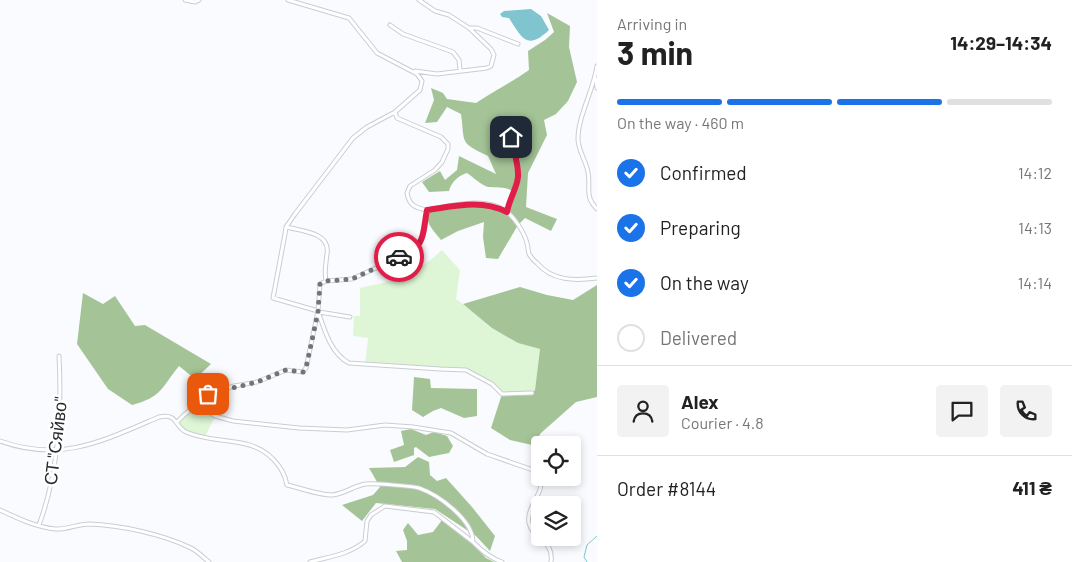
<!DOCTYPE html>
<html lang="en">
<head>
<meta charset="utf-8">
<style>
  :root { --surface:#fff; --page:#f2f2f2; --text:#222; --muted:#767676; --line:#e0e0e0; --accent:#1a73e8 }
  body { margin:0; font-family:Barlow,sans-serif; background:var(--page); color:var(--text); height:100vh; display:flex; flex-direction:column; font-size:19px; white-space:nowrap }
  * { box-sizing:border-box; margin:0 }
  p { font-size:16px; color:var(--muted) }
  .icon { flex:none; width:28px; height:28px; fill:none; stroke:currentColor; stroke-width:2; stroke-linecap:round; stroke-linejoin:round }
  .map { position:relative; flex:1; overflow:hidden }
  .details { display:flex; flex-direction:column; background:var(--surface); width:475px }
  .details>* { flex:none }
  .buttons { position:absolute; left:531px; top:436px; display:grid; gap:10px }
  .buttons a { display:grid; place-items:center; width:50px; height:50px; border-radius:5px; background:var(--surface); box-shadow:0 2px 8px #0003; font-size:25px }
  .pin { position:absolute; display:grid; place-items:center; width:42px; height:42px; color:#fff; margin:-21px; border-radius:10px; box-shadow:0 2px 8px #0006 }
  .courier { position:absolute; display:grid; place-items:center; width:50px; height:50px; margin:-25px; border:4px solid #e11d48; border-radius:50%; background:#fff; color:#222; box-shadow:0 1px 6px #0007 }
  .summary em { font-style:normal; font-weight:700 }
  .summary div { display:flex; flex-direction:column-reverse }
  .summary { display:flex; align-items:center; justify-content:space-between; height:85px; padding:0 20px }
  h1 { font-size:32px; font-weight:700; line-height:38px }
  .bar { display:grid; grid-template-columns:repeat(4,1fr); gap:8px 5px; align-content:center; height:60px; padding:0 20px }
  .bar i { height:6px; border-radius:4px; background:var(--line) }
  .bar .on { background:var(--accent) }
  .bar p { grid-column:span 4 }
  .line { display:flex; align-items:center; gap:12px; padding:0 20px; border-top:1px solid var(--line) }
  .line div { flex:1 }
  .round { display:grid; place-items:center; flex:none; width:52px; height:52px; border-radius:5px; background:var(--page) }
  ol { padding:0 20px; list-style:none }
  li { display:flex; align-items:center; gap:15px; height:55px }
  li p { margin-inline-start:auto }
  li .icon { padding:5px; border-radius:50%; background:var(--accent); color:#fff; stroke-width:4 }
  li:last-child { color:var(--muted) }
  li i { width:28px; height:28px; border:2px solid var(--line); border-radius:50% }
  main { display:flex; flex:1; min-height:0 }
  .map>svg:first-child { display:block }
  .green { fill:#def6d5 }
  .forest { fill:#a4c497 }
  .water { fill:#80c4cf }
  .lines { fill:none; stroke-linecap:round; stroke-linejoin:round }
  .stream { stroke:#80c4cf; stroke-width:1 }
  .minor-casing { stroke:#c9cdd2; stroke-width:5 }
  .minor { stroke:#fff; stroke-width:3 }
  .done { stroke:#727476; stroke-width:5; stroke-dasharray:0 9 }
  .route { stroke:#e11d48; stroke-width:6 }
  .labels { text-anchor:middle; dominant-baseline:central; stroke-width:5; stroke-linejoin:round; paint-order:stroke }
  .street-label { font-size:18px; fill:#292b2d; stroke:#fff }
</style>
</head>
<body>
<main>
<div class="map">
<svg width="597" height="562" viewBox="0 0 597 562">
  <rect width="100%" height="100%" fill="#f9fbff"/>
  <path class="green" d="M442 250 460 270 456 299 481 318 518 343 540 349 535 390 532 393 502 394 492 384 466 370 365 364 368 338 353 336 354 316H360V288C397 280 414 276 442 250Z
    M198 404 215 416 205 437 185 432 177 422Z"/>
  <path class="forest" d="M547 13 570 26 569 47 577 82 568 101 556 114 544 120 547 135 528 173 526 207 557 219 551 231 525 218 518 225 498 259 486 258 483 237 484 222 458 231 441 240C434 231 424 223 429 211L467 205 492 206 507 212 510 209 512 200 516 193C506 186 499 188 488 187 481 185 473 177 467 173 459 175 451 182 449 191L429 192 422 182 440 171 445 180 457 170 459 156 496 174 488 156C459 142 465 144 461 114L447 107 437 122 425 123 434 100 431 88 443 93 447 99 476 103C494 91 512 82 529 70L528 51 545 40 554 32Z
    M597 285V397L576 402 541 433 532 445 510 440 491 428 502 394 532 393 535 390 540 349 518 343 492 328 463 304 520 287 547 295 573 300Z
    M83 293 103 304 115 296 135 326 145 325 211 364 195 379 179 366C161 388 162 397 132 405L108 389 77 344Z
    M414 377 430 379 431 388 477 389V416L464 418 441 408 433 411 423 417 412 410Z
    M411 429 426 435 434 432 447 436 453 446 449 453 429 457 416 447 414 448V455L394 462 390 450 404 445 401 431Z
    M418 457 429 462 430 475 437 481 446 478 472 507 495 536 490 551 476 536 435 509 376 503 362 521 342 505 373 495 380 487 369 468 405 467Z
    M442 520 470 541 486 558 494 562H402L396 551 407 550V541L403 530 408 523 418 535 433 532Z"/>
  <path class="water" d="M531 9 541 16 549 30C527 51 522 38 509 18L502 17 500 14 504 11Z"/>
  <g class="lines">
    <path class="stream" d="M587 562 584 557 587 545 597 536"/>
    <g class="minor-casing">
      <path id="minor" d="M185 0 195 2 199 0
        M288 0 349 18 377 53 417 74 422 81 420 90 395 112 367 127 353 138 295 214 286 227 285 234 273 298 318 311C324 329 331 354 349 363L440 369 466 370 492 384 502 394 532 393
        M390 25 403 34 453 52 459 60 460 70
        M470 28H477L518 44
        M597 66C594 89 578 116 578 139 578 150 586 161 588 172 591 188 584 196 597 209
        M415 71 437 74 487 68 491 66 494 55 491 49 469 28 449 15 435 11 419 0
        M596 79 597 88
        M395 112 397 118 441 137 448 144V149L442 162 435 170 410 186 407 193C409 205 415 208 427 210
        M507 212C509 200 517 188 518 177 519 164 513 151 511 137
        M286 227C301 231 331 232 327 254 326 263 324 271 326 281
        M319 312 350 317
        M198 404 208 394 234 386 257 382 286 370 303 372 306 368 318 311 320 284 326 281 352 279 413 251 423 237 427 210C451 206 484 196 506 211 515 218 524 232 527 243 528 246 528 251 529 254 531 257 534 261 537 263 552 281 575 281 597 278
        M177 422 184 415 198 404 215 416 233 421 299 428 347 430 385 425 413 427 451 433 487 454 533 470 540 476
        M0 441C61 463 103 441 159 417 178 413 174 426 186 432 215 445 250 435 273 459 281 467 285 474 287 485 300 488 319 495 332 495 344 494 354 486 365 484 374 483 410 486 419 488 439 495 473 520 473 542 482 551 490 558 502 562
        M541 478C544 494 526 507 529 523 533 541 554 539 551 562
        M0 510C17 518 36 527 55 529 67 530 77 524 89 524 120 525 162 534 191 548 197 551 203 557 209 562
        M39 525C59 471 62 413 59 356
        M310 562C328 557 351 554 365 541L367 521 371 515 385 506 434 512 473 542"/>
    </g>
    <use href="#minor" class="minor"/>
  </g>
  <g class="lines">
    <path class="done" d="M208 394 257 382 286 370 303 372 306 368 318 312 320 284 326 281 352 279 399 257"/>
    <path class="route" d="M399 257C427 246 422 235 427 210 455 206 481 199 507 212 509 200 517 188 518 177 519 164 513 150 511 137"/>
  </g>
  <g class="labels">
    <g class="street-label">
      <text transform="translate(55 441) rotate(-83)">СТ "Сяйво"</text>
    </g>
  </g>
</svg>
<div class="buttons">
<a><svg class="icon" aria-label="locate" viewBox="0 0 24 24"><circle cx="12" cy="12" r="6"/><path d="M12 2v4M12 18v4M2 12h4M18 12h4"/></svg></a>
<a><svg class="icon" aria-label="layers" viewBox="0 0 24 24"><path d="M12 4l9 5-9 5-9-5zM3 14l9 5 9-5"/></svg></a>
</div>
<div class="pin" style="left:208px;top:394px;background:#ea580c"><svg class="icon" aria-label="bag" viewBox="0 0 24 24"><path d="M5 8h14l-1 12H6zM9 8a3 3 0 0 1 6 0"/></svg></div>
<div class="pin" style="left:511px;top:137px;background:#1f2937"><svg class="icon" aria-label="home" viewBox="0 0 24 24"><path d="M3 11l9-7 9 7M6 9v11h12V9"/></svg></div>
<div class="courier" style="left:399px;top:257px"><svg class="icon" aria-label="car" viewBox="0 0 24 24"><path d="M5 17H2v-5l4-1 3-4h7l3 4 3 1v5h-3M9 17h6M6 11h13"/><circle cx="7" cy="17" r="2"/><circle cx="17" cy="17" r="2"/></svg></div>
</div>
<section class="details">
<div class="summary"><div><h1>3 min</h1><p>Arriving in</p></div><em>14:29–14:34</em></div>
<div class="bar"><i class="on"></i><i class="on"></i><i class="on"></i><i></i><p>On the way · 460 m</p></div>
<ol>
<li><svg class="icon" aria-label="check" viewBox="0 0 24 24"><path d="M5 12l5 5 9-10"/></svg>Confirmed<p>14:12</p></li>
<li><svg class="icon" aria-label="check" viewBox="0 0 24 24"><path d="M5 12l5 5 9-10"/></svg>Preparing<p>14:13</p></li>
<li><svg class="icon" aria-label="check" viewBox="0 0 24 24"><path d="M5 12l5 5 9-10"/></svg>On the way<p>14:14</p></li>
<li><i></i>Delivered</li>
</ol>
<div class="line" style="height:90px"><a class="round"><svg class="icon" aria-label="person" viewBox="0 0 24 24"><circle cx="12" cy="8" r="4"/><path d="M4 21q1-7 8-7t8 7"/></svg></a><div><b>Alex</b><p>Courier · 4.8</p></div><a class="round"><svg class="icon" aria-label="chat" viewBox="0 0 24 24"><path d="M4 5h16v11H9l-5 4z"/></svg></a><a class="round"><svg class="icon" aria-label="phone" viewBox="0 0 24 24"><path d="M5 4h4l2 5-3 2q2 4 5 5l2-3 5 2v4C11 20 4 13 5 4z"/></svg></a></div>
<div class="line" style="height:65px"><div>Order #8144</div><b>411 ₴</b></div>
</section>
</main>
</body>
</html>
